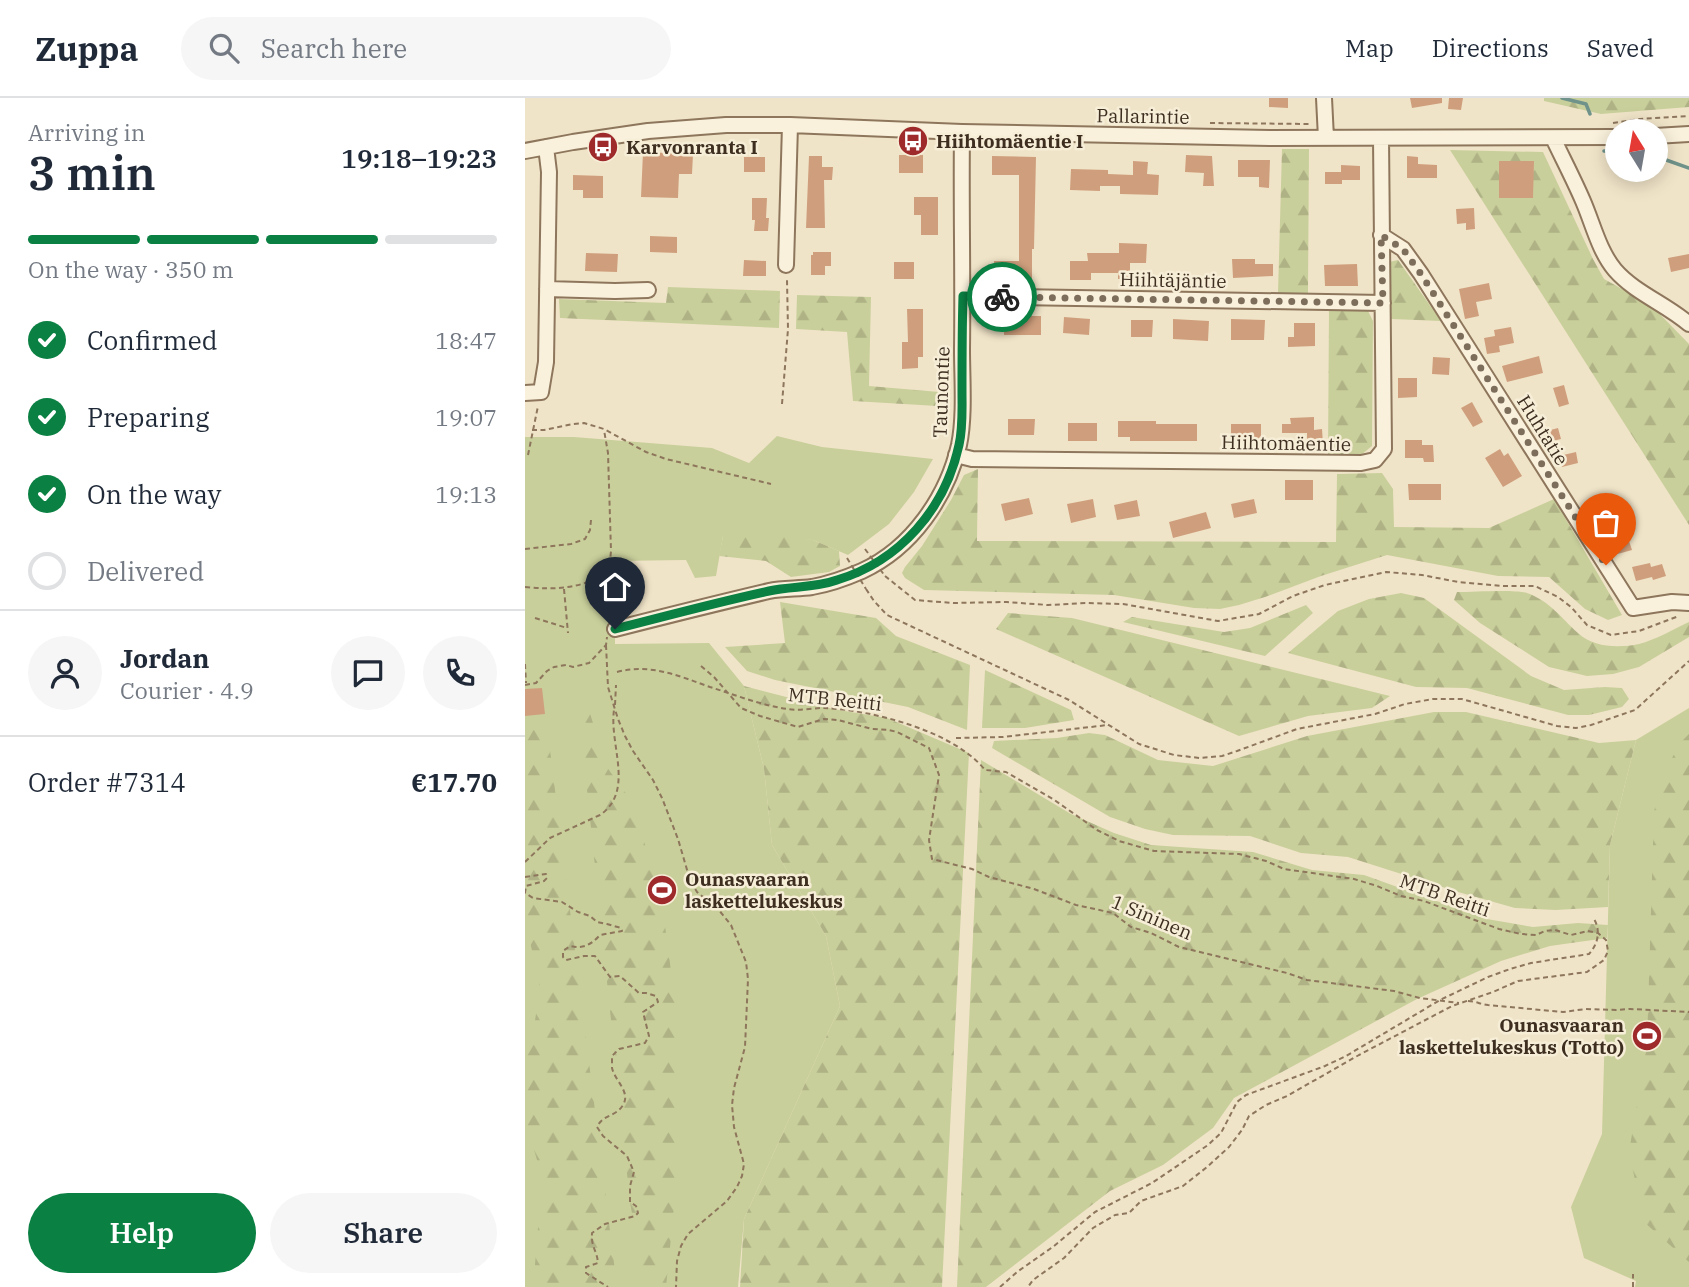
<!DOCTYPE html>
<html lang="en">
<head>
<meta charset="utf-8">
<style>
  :root { --surface:#fff; --page:#f6f6f7; --text:#1f2937; --muted:#747a83; --line:#e0e1e3; --accent:#0b8043 }
  body { margin:0; font-family:"IBM Plex Serif",serif; background:var(--page); color:var(--text); height:100vh; display:flex; flex-direction:column; font-size:26px; white-space:nowrap }
  * { box-sizing:border-box; margin:0 }
  p { font-size:23px; color:var(--muted) }
  .icon { flex:none; width:38px; height:38px; fill:none; stroke:currentColor; stroke-width:2; stroke-linecap:round; stroke-linejoin:round }
  .map { position:relative; flex:1; overflow:hidden }
  .details { display:flex; flex-direction:column; background:var(--surface); width:525px }
  .details>* { flex:none }
  .needle { width:46px; rotate:349deg }
  .controls { position:absolute; left:1080px; top:21px; display:grid; gap:14px }
  .controls a { display:grid; place-items:center; width:63px; height:63px; border-radius:50%; background:var(--surface); box-shadow:0 4px 18px #0003; font-size:35px }
  .pin { position:absolute; display:grid; place-items:center; width:60px; height:60px; color:#fff; margin:-72px -30px; border-radius:50% 50% 50% 0; rotate:-45deg; box-shadow:0 0 7px #0007 }
  .pin .icon { rotate:45deg }
  .courier { position:absolute; display:grid; place-items:center; width:70px; height:70px; margin:-35px; border:5px solid #0b8043; border-radius:50%; background:#fff; color:#222; box-shadow:0 2px 9px #0007 }
  .head em { font-style:normal; font-weight:600 }
  .head div { display:flex; flex-direction:column-reverse }
  .head { display:flex; align-items:center; justify-content:space-between; height:119px; padding:0 28px }
  h1 { font-size:46px; font-weight:600; line-height:52px }
  .bar { display:grid; grid-template-columns:repeat(4,1fr); gap:10px 7px; align-content:center; height:84px; padding:0 28px }
  .bar i { height:9px; border-radius:5px; background:var(--line) }
  .bar .on { background:var(--accent) }
  .bar p { grid-column:span 4 }
  .line { display:flex; align-items:center; gap:18px; padding:0 28px; border-top:2px solid var(--line) }
  .line div { flex:1 }
  .round { display:grid; place-items:center; flex:none; width:74px; height:74px; border-radius:37px; background:var(--page) }
  ol { padding:0 28px; list-style:none }
  li { display:flex; align-items:center; gap:21px; height:77px }
  li p { margin-inline-start:auto }
  li .icon { padding:7px; border-radius:50%; background:var(--accent); color:#fff; stroke-width:4 }
  li:last-child { color:var(--muted) }
  li i { width:38px; height:38px; border:4px solid var(--line); border-radius:50% }
  .cta { display:flex; gap:14px; margin-top:auto; padding:14px 28px }
  .cta a { flex:1; height:80px; border-radius:42px; background:var(--accent); color:#fff; font-size:28px; font-weight:600; line-height:80px; text-align:center }
  .cta a+a { background:var(--page); color:var(--text) }
  header { display:flex; align-items:center; gap:42px; box-sizing:border-box; height:98px; padding:0 35px; background:var(--surface); border-bottom:2px solid var(--line) }
  header strong { font-size:33px }
  nav { display:flex; gap:38px; margin-inline-start:auto; font-size:24px }
  .search { width:490px; height:63px; background:var(--page); display:flex; align-items:center; gap:18px; box-sizing:border-box; padding:0 24px; border-radius:38px; color:var(--muted); font-size:26px }
  main { display:flex; flex:1; min-height:0 }
  .map>svg:first-child { display:block }
  .green { fill:#c9cf9b }
  .forest { fill:url(#forest-firs) }
  .lines { fill:none; stroke-linecap:round; stroke-linejoin:round }
  .stream { stroke:#6f938a; stroke-width:3.5 }
  .building { fill:#cf9f7d }
  .minor-casing { stroke:#8d765c; stroke-width:18 }
  .path { stroke:#8d765c; stroke-width:2; stroke-dasharray:5 3.5; stroke-linecap:butt }
  .minor { stroke:#faf1dc; stroke-width:14 }
  .path-bridge { stroke:#8d765c; stroke-width:2; stroke-dasharray:5 3.5; stroke-linecap:butt }
  .done { stroke:#7c6e5b; stroke-width:7; stroke-dasharray:0 12.6 }
  .route { stroke:#0b8043; stroke-width:9 }
  .labels { text-anchor:middle; dominant-baseline:central; stroke-width:5; stroke-linejoin:round; paint-order:stroke }
  .street-label { font-size:19px; fill:#3d2e20; stroke:#f7eed8 }
  .poi-label { font-size:19px; font-weight:bold; fill:#3d2e20; stroke:#f7eed8; text-anchor:start }
</style>
</head>
<body>
<header>
<strong>Zuppa</strong>
<div class="search"><svg class="icon" aria-label="search" viewBox="0 0 24 24"><circle cx="10" cy="10" r="6"/><path d="M15 15l6 6"/></svg>Search here</div>
<nav><a>Map</a><a>Directions</a><a>Saved</a></nav>
</header>
<main>
<section class="details">
<div class="head"><div><h1>3 min</h1><p>Arriving in</p></div><em>19:18–19:23</em></div>
<div class="bar"><i class="on"></i><i class="on"></i><i class="on"></i><i></i><p>On the way · 350 m</p></div>
<ol>
<li><svg class="icon" aria-label="check" viewBox="0 0 24 24"><path d="M5 12l5 5 9-10"/></svg>Confirmed<p>18:47</p></li>
<li><svg class="icon" aria-label="check" viewBox="0 0 24 24"><path d="M5 12l5 5 9-10"/></svg>Preparing<p>19:07</p></li>
<li><svg class="icon" aria-label="check" viewBox="0 0 24 24"><path d="M5 12l5 5 9-10"/></svg>On the way<p>19:13</p></li>
<li><i></i>Delivered</li>
</ol>
<div class="line" style="height:126px"><a class="round"><svg class="icon" aria-label="person" viewBox="0 0 24 24"><circle cx="12" cy="8" r="4"/><path d="M4 21q1-7 8-7t8 7"/></svg></a><div><b>Jordan</b><p>Courier · 4.9</p></div><a class="round"><svg class="icon" aria-label="chat" viewBox="0 0 24 24"><path d="M4 5h16v11H9l-5 4z"/></svg></a><a class="round"><svg class="icon" aria-label="phone" viewBox="0 0 24 24"><path d="M5 4h4l2 5-3 2q2 4 5 5l2-3 5 2v4C11 20 4 13 5 4z"/></svg></a></div>
<div class="line" style="height:91px"><div>Order #7314</div><b>€17.70</b></div>
<div class="cta"><a>Help</a><a>Share</a></div>
</section>
<div class="map">
<svg width="1164" height="1189" viewBox="0 0 1164 1189">
  <defs>
    <pattern id="forest-firs" width="22" height="20" patternUnits="userSpaceOnUse" patternTransform="scale(1.75)"><rect width="22" height="20" fill="#c9cf9b"/><path d="M5 1l3.5 6h-7zM16 11l3.5 6h-7z" fill="#aeb285"/></pattern>
  </defs>
  <rect width="100%" height="100%" fill="#f0e4c8"/>
  <path class="green" d="M252 338 297 349 408 361 389 394 364 426 323 457 288 442 198 438 191 478 170 480 161 462 90 463V546L184 545 219 588 239 671 247 747 301 838 315 908 219 1121 213 1189H0V339H49L187 350 224 365Z
    M1164 610V1189H1110L1111 1183 1059 1160 1046 1109 1077 1036 1085 747 1111 642Z"/>
  <path class="forest" d="M1019 0H1164V9L1076 16 1019 3Z
    M757 51H784L783 195H753Z
    M925 52 1018 54 1068 161 1079 181 1126 207 1164 246V427Z
    M873 162 916 223 866 221 864 164Z
    M143 189 255 193 254 230 35 220 34 201 141 205Z
    M272 197 346 199 344 288 426 295 412 308 328 303 322 234 271 231Z
    M804 210 842 211 848 223 847 348 836 357 803 358Z
    M453 371 452 443 811 444 812 376 857 375 868 391 869 429 964 430 1029 401 1097 517 1083 522 1060 511 1024 479 973 478 862 457 796 478 740 499 714 507 695 511 669 510 589 497 399 492 380 480 377 475 380 469 397 448 426 402 439 377Z
    M239 435 288 442 314 453 315 468 304 474 266 479 241 463 194 458 198 438Z
    M932 494C948 494 990 491 1002 495 1025 503 1036 520 1053 535 1069 550 1094 550 1114 546 1130 542 1149 531 1164 524V539L1114 569 1088 576 1062 578 1024 569 955 525 929 502Z
    M876 495 899 500 1006 578 1039 592 1080 589 1097 590 1104 601 1097 609 1064 617H1043L942 590 891 589 763 555 813 513 844 501Z
    M255 504 351 520 371 538 445 567 442 632 383 609 250 582 222 573 200 549 260 545Z
    M781 507 788 515 740 558 598 524 607 519 699 534 725 530Z
    M483 515 547 520 865 598 847 610 783 618 714 638 471 531Z
    M460 572 546 612 549 622 500 630H457Z
    M219 588 308 611 362 620 444 655 417 1189H215L219 1121 315 908 301 838 247 747 239 671Z
    M64 612 81 668 108 705 137 805 156 949 155 1050 141 1189H120L105 1104 54 615Z
    M909 614H941L1074 645 1111 642 1085 747 1083 809 1031 812 990 810 933 794 823 759 776 755 725 738 648 737 620 731 585 719 467 650 469 643 532 640 564 635 580 637 633 662 688 668 782 638Z
    M21 620 92 1189H19L10 1167 17 1079 0 1021V945L9 929 15 890 0 820V621Z
    M1164 636V1164L1119 1124 1104 1054 1122 947 1129 713 1143 667 1156 644Z
    M456 662 546 716 589 735 626 747 728 754 787 772 839 777 962 821 1008 829 1053 825 1083 827 1082 840 1025 848 976 863 892 901 709 1000 688 1030 638 1067 585 1093 461 1189H432Z"/>
  <g class="lines">
    <path class="stream" d="M1037 0 1061 6 1065 16
      M1079 53 1092 54
      M1130 58 1164 70"/>
  </g>
  <path class="building" d="M744 0H763V10L744 9Z
    M885 0H917V5L887 10Z
    M924 0H938L936 12 923 11Z
    M118 54 168 56 167 76H154L153 100 116 99Z
    M374 57H398V75H374Z
    M661 57 687 58 689 88H678L679 75 660 74Z
    M284 58H297V69H308L307 82H299L300 130H281Z
    M467 58 511 59 509 151H507V181H469V163H494V77H467Z
    M882 58 893 59V66L912 67V80H882Z
    M219 59H240V74H219Z
    M713 62H745L744 90 734 89V79H713Z
    M608 63 623 64 622 76 634 77 633 97 595 96V88H575V93L545 92 546 71 583 72V76L608 77Z
    M974 63H1009L1008 100H974Z
    M816 67 835 68V82H817V86H800V74H816Z
    M48 77 78 78V100H58V92H48Z
    M389 99H413V137H396V117H389Z
    M227 100H242L241 120H244L243 133H229L230 122H227Z
    M949 110 950 131 941 132V125L932 126 931 111Z
    M125 138 152 139V155L125 154Z
    M594 145 622 146 621 165H605V181H593V175H566V182H545V163H563L562 155H594Z
    M288 154H306V168H300V177H286V157H288Z
    M61 155 93 156 92 174 60 173Z
    M1164 156V170L1146 174 1143 160Z
    M707 161H730V166H748V178L708 180Z
    M219 162 241 163V178H218Z
    M369 164H389V181H369Z
    M832 166 833 188H800L799 167Z
    M964 185 967 201 951 204 954 218 940 221 934 191Z
    M382 211H398V259H393V270L377 271V244H383Z
    M479 218H516V237H479Z
    M539 219 565 221 564 237 538 235Z
    M648 221 684 223 683 243 648 241Z
    M706 221 740 222 739 242H706Z
    M606 222H628L627 239H606Z
    M769 225H790V248L763 249V239H769Z
    M986 229 989 245 974 248 975 254 962 256 959 240 970 238 969 232Z
    M1014 258 1018 275 982 284 977 268Z
    M908 259 925 260 924 277 907 276Z
    M873 280H892V299L873 300Z
    M1039 287 1044 306 1034 309 1028 290Z
    M947 304 958 324 948 329 936 310Z
    M789 319V332L797 331 798 346H782V335H757V326H766L765 320Z
    M483 321H510L509 337H483Z
    M593 323H631V326H672V343H605V339H593Z
    M543 325H572V343H543Z
    M706 326H736V345L706 344Z
    M1033 330 1036 341 1020 345 1018 334Z
    M880 342H897V347H908L909 364H899L898 360H880Z
    M975 351 979 358 983 355 997 378 978 389 960 360Z
    M1051 354 1053 365 1037 369 1034 358Z
    M760 382H788V402H760Z
    M883 386H916V402H884Z
    M504 400 508 416 480 423 476 406Z
    M568 401 571 419 546 425 542 406Z
    M729 401 732 415 709 420 706 406Z
    M612 402 615 418 592 422 589 407Z
    M1085 405 1089 422 1070 426 1066 408Z
    M681 414 686 430 648 440 644 424Z
    M1102 437 1107 452 1089 457 1085 442Z
    M1125 465 1126 469 1137 466 1141 478 1128 482 1127 479 1111 483 1107 469Z
    M17 590 20 616 0 618V591Z"/>
  <g class="lines">
    <g class="minor-casing">
      <path id="minor" d="M799 0 801 40
        M1130 38 1164 36
        M1028 40C1038 61 1049 82 1058 103 1068 126 1074 153 1090 172 1110 195 1141 206 1164 226
        M0 53 48 44 123 33 201 27H265L437 34 745 40 1092 39
        M856 137 878 151 896 176 1108 510 1147 504 1164 505
        M261 167 265 27
        M22 191 90 193 123 192
        M438 198 858 205
        M0 295 16 294 21 264 24 74 21 49
        M431 357 447 361 836 365 850 362 859 351 856 40
        M90 531C141 518 193 505 244 493 258 490 273 491 287 489 304 486 321 480 337 473 387 450 422 399 434 347 440 318 437 281 437 251 438 179 436 106 437 34"/>
    </g>
    <path class="path" d="M685 25 785 26
      M1088 25 1115 21 1164 18
      M257 306 263 231 262 182
      M7 332H19L48 326 59 325 79 331 121 354 141 361 246 386
      M3 357 13 308
      M0 451 46 446 60 441 65 432 66 422
      M360 478 390 502 428 505 482 504 523 507 562 505 598 506 693 523 734 516 768 498 800 487 861 474 897 477 933 484 977 488H1010L1033 499 1046 509 1062 527 1086 537 1114 533 1154 518
      M0 489C31 492 58 491 84 473L86 453 83 355 79 332
      M39 491 43 535
      M341 491 349 503 362 517 544 602 614 646 649 657 675 660 697 658 712 653 772 631 850 616 880 606 908 601H937L1032 628 1051 630 1066 627 1110 612 1164 563
      M10 520 42 530
      M81 547 83 589 93 621 100 638 108 653 128 682 137 700 153 741 165 782 172 794 193 811 206 827 221 864 223 881 220 949 209 990 207 1007 209 1029 219 1066 217 1078 212 1089 202 1103 163 1136 156 1148 152 1163 151 1189
      M0 566 1 585
      M176 568 189 579 216 610 235 618 273 629 299 621 313 622 347 631 364 632 372 634 404 650 414 677 404 742 407 761 447 771 464 779 509 791 551 807 588 815 606 829 626 835 654 849 762 875 782 882 869 893 895 900 934 905
      M92 574C125 565 154 578 185 589 210 597 236 607 262 611 274 613 287 610 299 610 347 612 429 633 460 672L481 674 528 701 572 732 594 743 629 753 714 756 741 763 759 771 829 781 852 788 876 798 899 803 974 831 996 836 1011 837 1020 833 1030 832 1046 837 1063 833 1073 835 1081 842 1083 853 1079 862 1062 874 993 883 968 894 927 908 834 957 762 998 741 1007 724 1018 717 1032 704 1049 682 1069 658 1088 616 1103 604 1115 590 1117 568 1130 539 1160 508 1182 503 1189
      M0 587 11 585 22 573 29 569 41 567 48 569 64 565 81 547 82 539
      M90 607 91 587
      M431 640 478 639 583 627
      M0 764 25 740 75 717C110 693 84 647 89 612
      M0 779 21 776 22 780 19 783 1 788 0 795 8 800 37 804 53 814 65 818 72 824 82 826 96 830 97 833 75 837C66 847 58 851 45 848L38 853V859L41 862 59 858H70L85 879 95 878 114 895H121L131 898 133 904 118 914 124 938 120 945 94 951 87 958C87 960 87 968 87 970 90 983 106 994 98 1007 91 1019 78 1016 72 1029L78 1038 102 1058 109 1074 105 1088V1104L111 1108 113 1115 110 1118 80 1126 67 1135C66 1150 72 1152 73 1165L61 1169V1175L83 1189
      M943 903C950 903 955 906 963 907L1038 914 1061 911 1091 912 1105 911 1164 914
      M475 1189 492 1174 529 1148 570 1114 627 1085 683 1047 696 1035 712 1004 721 997 800 968 821 958 915 902 963 879 985 871 1006 865 1064 856C1073 846 1076 833 1069 821
      M1108 1189V1176"/>
    <use href="#minor" class="minor"/>
    <path class="path-bridge" d="M340 451 360 478
      M322 460 341 491"/>
  </g>
  <g class="lines">
    <path class="done" d="M477 199 858 205 856 137 878 151 896 176 1081 467"/>
    <path class="route" d="M90 531C141 518 193 504 244 493 267 488 290 490 312 482 375 463 420 411 434 347 438 330 437 311 437 294 437 262 437 230 438 198L477 199"/>
  </g>
  <defs>
    <g id="bus-disc" transform="scale(1.575)"><circle r="9.5" fill="#9e2a2b" stroke="#f7eed8"/><path d="M-5-6H5V4H4V6H2V4H-2V6H-4V4H-5ZM-3.5-4V0h7V-4ZM-3.5 1.2v1.5H-2V1.2ZM2 1.2v1.5H3.5V1.2Z" fill="#fff"/></g>
    <g id="stadium-disc" transform="scale(1.575)"><circle r="9.5" fill="#9e2a2b" stroke="#f7eed8"/><path d="M0-5a6.5 5 0 1 0 0 10a6.5 5 0 1 0 0-10ZM-3.5-1.8h7v3.6h-7Z" fill="#fff"/></g>
  </defs>
  <g fill-rule="evenodd">
    <use href="#bus-disc" x="388" y="43"/>
    <use href="#bus-disc" x="78" y="49"/>
    <use href="#stadium-disc" x="137" y="792"/>
    <use href="#stadium-disc" x="1122" y="938"/>
  </g>
  <g class="labels">
    <g class="street-label">
      <text transform="translate(618 18) rotate(1)">Pallarintie</text>
      <text transform="translate(648 182) rotate(1)">Hiihtäjäntie</text>
      <text transform="translate(416 294) rotate(-88)">Taunontie</text>
      <text transform="translate(1018 332) rotate(58)">Huhtatie</text>
      <text transform="translate(761 345) rotate(1)">Hiihtomäentie</text>
      <text transform="translate(310 601) rotate(6)">MTB Reitti</text>
      <text transform="translate(920 797) rotate(19)">MTB Reitti</text>
      <text transform="translate(627 819) rotate(23)">1 Sininen</text>
    </g>
    <g class="poi-label">
      <text x="411" y="43">Hiihtomäentie I</text>
      <text x="101" y="49">Karvonranta I</text>
      <text x="160" y="781">Ounasvaaran<tspan x="160" dy="22">laskettelukeskus</tspan></text>
      <text x="1099" y="927" text-anchor="end">Ounasvaaran<tspan x="1099" dy="22">laskettelukeskus (Totto)</tspan></text>
    </g>
  </g>
</svg>
<div class="controls">
<a><svg class="needle" viewBox="-14 -14 28 28"><path d="M0-13l5 13h-10z" fill="#e53935"/><path d="M0 13l5-13h-10z" fill="#747a83"/></svg></a>
</div>
<div class="pin" style="left:1081px;top:467px;background:#ea580c"><svg class="icon" aria-label="bag" viewBox="0 0 24 24"><path d="M5 8h14l-1 12H6zM9 8a3 3 0 0 1 6 0"/></svg></div>
<div class="pin" style="left:90px;top:531px;background:#1f2937"><svg class="icon" aria-label="home" viewBox="0 0 24 24"><path d="M3 11l9-7 9 7M6 9v11h12V9"/></svg></div>
<div class="courier" style="left:477px;top:199px"><svg class="icon" aria-label="bike" viewBox="0 0 24 24"><circle cx="6" cy="16" r="4"/><circle cx="18" cy="16" r="4"/><path d="M6 16l4-8h5l3 8M10 8l3 8H6M13 5h3"/></svg></div>
</div>
</main>
</body>
</html>
